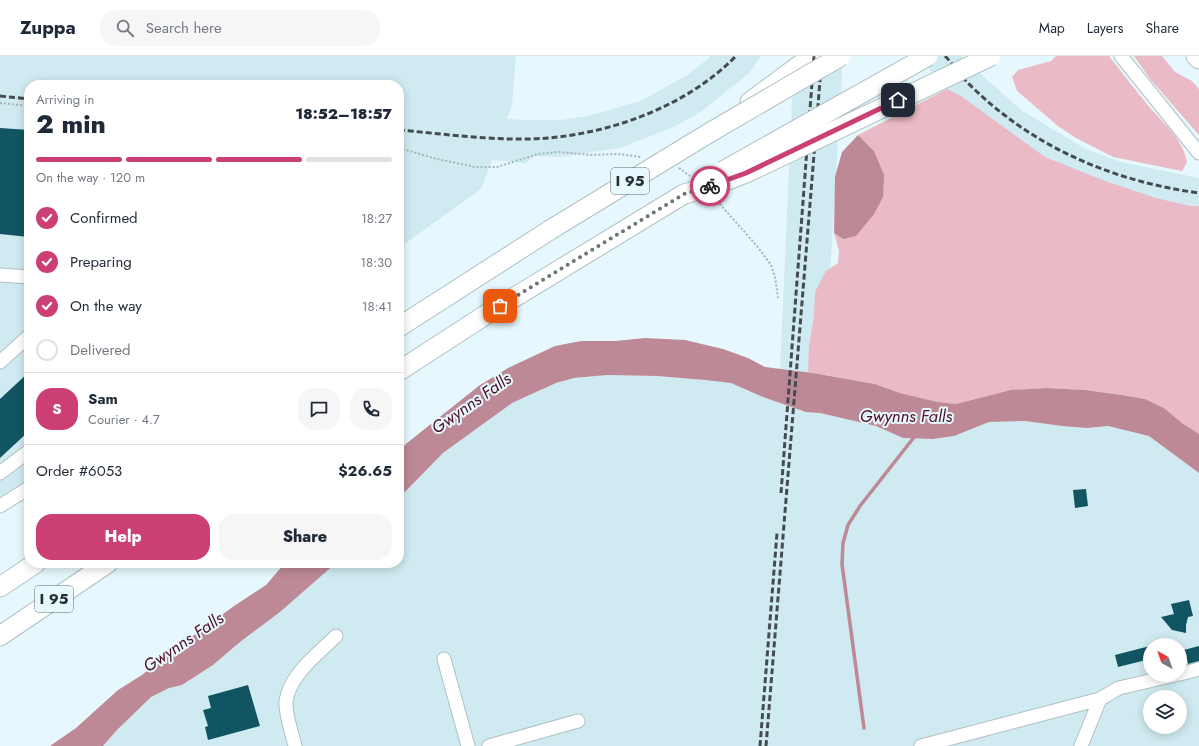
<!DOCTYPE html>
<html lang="en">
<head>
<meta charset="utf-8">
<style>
  :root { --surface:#fff; --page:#f6f6f7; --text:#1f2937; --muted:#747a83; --line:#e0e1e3; --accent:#cb3f74 }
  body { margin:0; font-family:Jost,sans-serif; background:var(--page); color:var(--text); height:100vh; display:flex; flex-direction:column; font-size:15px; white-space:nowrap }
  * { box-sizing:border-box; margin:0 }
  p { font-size:13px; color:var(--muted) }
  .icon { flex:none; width:22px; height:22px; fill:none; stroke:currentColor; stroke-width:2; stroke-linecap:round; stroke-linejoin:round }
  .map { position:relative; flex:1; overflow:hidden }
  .drawer { position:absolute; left:24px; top:24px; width:380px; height:488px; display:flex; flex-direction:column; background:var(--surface); border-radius:16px; box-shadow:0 2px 10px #0003 }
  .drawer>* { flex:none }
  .needle { width:26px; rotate:320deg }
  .tools { position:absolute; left:1143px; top:582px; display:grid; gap:8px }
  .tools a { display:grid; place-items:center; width:44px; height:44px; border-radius:50%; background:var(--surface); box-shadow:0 2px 10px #0003; font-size:20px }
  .pin { position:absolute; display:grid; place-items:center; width:34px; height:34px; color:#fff; margin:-17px; border-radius:8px; box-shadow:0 2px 6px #0006 }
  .courier { position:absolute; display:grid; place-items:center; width:40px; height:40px; margin:-20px; border:3px solid #cb3f74; border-radius:50%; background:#fff; color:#222; box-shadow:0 1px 5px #0007 }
  .overview em { font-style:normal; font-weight:800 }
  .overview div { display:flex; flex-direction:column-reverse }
  .overview { display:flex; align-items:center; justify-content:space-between; height:68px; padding:0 12px }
  h1 { font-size:26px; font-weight:800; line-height:30px }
  .bar { display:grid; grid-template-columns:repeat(4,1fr); gap:6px 4px; align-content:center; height:48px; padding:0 12px }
  .bar i { height:5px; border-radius:3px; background:var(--line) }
  .bar .on { background:var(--accent) }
  .bar p { grid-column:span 4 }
  .line { display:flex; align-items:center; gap:10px; padding:0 12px; border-top:1px solid var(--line) }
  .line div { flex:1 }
  .round { display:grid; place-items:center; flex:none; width:42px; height:42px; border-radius:16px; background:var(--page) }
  ol { padding:0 12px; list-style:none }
  li { display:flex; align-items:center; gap:12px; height:44px }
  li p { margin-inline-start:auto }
  li .icon { padding:4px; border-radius:50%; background:var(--accent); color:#fff; stroke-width:4 }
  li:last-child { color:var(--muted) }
  li i { width:22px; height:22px; border:2px solid var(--line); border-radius:50% }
  .primary-button { display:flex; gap:8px; margin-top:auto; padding:8px 12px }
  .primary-button a { flex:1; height:46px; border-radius:16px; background:var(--accent); color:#fff; font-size:16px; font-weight:800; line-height:46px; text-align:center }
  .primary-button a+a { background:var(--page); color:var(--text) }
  header { display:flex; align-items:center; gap:24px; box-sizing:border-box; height:56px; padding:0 20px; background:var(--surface); border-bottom:1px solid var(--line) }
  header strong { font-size:19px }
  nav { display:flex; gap:22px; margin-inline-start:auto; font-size:14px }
  .search { width:280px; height:36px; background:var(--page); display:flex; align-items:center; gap:10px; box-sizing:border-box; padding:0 14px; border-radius:16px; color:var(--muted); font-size:15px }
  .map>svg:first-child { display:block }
  .built { fill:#d0eaf1; fill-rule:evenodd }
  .green { fill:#eabac6 }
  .water { fill:#bd8996 }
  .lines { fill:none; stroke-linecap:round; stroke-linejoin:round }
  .stream { stroke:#bd8996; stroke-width:3.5 }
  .building { fill:#125562 }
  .minor-casing { stroke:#afc0c5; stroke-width:15 }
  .highway-casing { stroke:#afc0c5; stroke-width:21 }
  .path { stroke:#a6b5b9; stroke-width:2; stroke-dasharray:2 2; stroke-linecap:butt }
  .minor { stroke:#fff; stroke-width:13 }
  .highway { stroke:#fff; stroke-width:19 }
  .rail { stroke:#444c4f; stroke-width:3; stroke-dasharray:6 3; stroke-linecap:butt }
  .highway-bridge-casing { stroke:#afc0c5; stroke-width:21; stroke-linecap:butt }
  .highway-bridge { stroke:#fff; stroke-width:19 }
  .done { stroke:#6a7578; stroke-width:4; stroke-dasharray:0 7.2 }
  .route { stroke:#cb3f74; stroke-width:5 }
  .labels { text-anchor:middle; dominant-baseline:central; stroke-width:4; stroke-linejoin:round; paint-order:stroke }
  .shield { fill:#e6f8fd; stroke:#616b6e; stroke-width:1 }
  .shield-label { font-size:15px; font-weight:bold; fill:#282f31 }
  .water-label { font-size:17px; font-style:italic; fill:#4f0e28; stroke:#e6f8fd }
</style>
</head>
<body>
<header>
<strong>Zuppa</strong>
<div class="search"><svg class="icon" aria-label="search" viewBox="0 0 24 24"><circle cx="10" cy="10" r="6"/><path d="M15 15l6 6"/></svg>Search here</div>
<nav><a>Map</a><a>Layers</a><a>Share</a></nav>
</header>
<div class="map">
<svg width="1199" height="690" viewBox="0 0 1199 690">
  <rect width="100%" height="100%" fill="#e6f8fd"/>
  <path class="built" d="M0 0H516L512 49 507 63 522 64H560L588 60 641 45 689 18 711 0H761L749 17 702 55 676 70 620 92 560 101 534 100 526 107 492 104 481 133 399 192V29H29V437L0 455Z
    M794 0H843L824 323 820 357 876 370 903 382 933 383 954 380 989 366 1025 365 1062 370 1087 372 1108 370 1149 380 1199 417V690H103L117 674 151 641 169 632 182 629 213 609 240 586 280 556 336 507H399V442L443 397 512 347 556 327 574 322 607 319 657 320 705 324 731 327 763 341 780 315ZM1150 589H1180V619H1150ZM1150 641H1180V671H1150Z
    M918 0H961L1021 54 1084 92 1121 106 1199 122V156L1046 110 962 50Z"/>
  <path class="green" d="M1056 0H1109C1123 18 1137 36 1151 53 1167 71 1182 82 1187 106L1182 115 1113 101 1076 82 1058 70 1017 35 1012 21 1018 14 1051 5Z
    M1134 0H1162L1175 16 1192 25 1199 33V79L1150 23Z
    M947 33 961 40 1045 101 1105 125 1156 142 1190 150H1199V378L1182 367 1164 352 1145 343 1122 339 1085 334 1046 332 1012 334 956 348 938 346 900 337 875 328 808 316 809 291 814 260 815 236 826 215 838 207 839 195 834 177 843 183 874 95 858 79Z"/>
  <path class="water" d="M858 79 874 95 884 119 883 141 874 158 856 180 843 183 834 177 835 121 842 96Z
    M645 282 685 284 723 293 748 302 765 311 813 317 875 328 900 337 938 346 956 348 1011 334 1046 332 1085 334 1122 339 1145 343 1164 352 1182 367 1199 378V417L1149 380 1108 370 1087 372 1062 370 1025 365 989 366 954 380 933 383 903 382 876 370 820 357 806 356 763 341 731 327 705 324 657 320 607 319 574 322 556 327 512 347 443 397 399 442V395L407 387 480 329 508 312 555 290 581 285H615Z
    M285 507H336L280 556 240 586 213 609 182 629 169 632 151 641 117 674 103 690H50L76 672 118 634 142 619 172 595 234 550 266 529Z"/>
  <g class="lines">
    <path class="stream" d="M864 672 842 508 843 487 848 469 860 450 915 380"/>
  </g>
  <path class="building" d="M0 72 29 74V181L0 178Z
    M29 316V375L0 402V343Z
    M1086 433 1088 450 1075 452 1073 434Z
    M1189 544 1193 560 1188 561 1186 569V577L1172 574 1161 561 1174 558 1171 548Z
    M1150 590V603L1118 611 1115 599Z
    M1199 590V605L1188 608 1187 603 1180 601V595Z
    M248 629 260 670 208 684 205 671 208 670 203 654 211 652 208 640Z"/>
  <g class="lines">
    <g class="minor-casing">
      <path id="minor" d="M1121 0 1199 97
        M0 219 29 221
        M0 306 29 280
        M0 417 29 395
        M0 450 29 432
        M444 603 468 690
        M1180 618 1199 613
        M295 690C292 676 285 659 286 645 290 618 318 598 336 580
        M489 690 578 665
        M921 690 1100 643 1119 632 1175 619
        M1081 690 1100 643"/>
    </g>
    <g class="highway-casing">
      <path id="highway" d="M1196 0 1199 3
        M750 46 812 0
        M399 271 550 174
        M399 315 487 258 684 138
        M0 531 36 507
        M0 580 108 507"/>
    </g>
    <path class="path" d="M0 47 29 50
      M399 92 437 103 475 111H497L538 98 558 96 592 99 618 98 641 101
      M679 112 690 120
      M717 145 757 190 771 209 775 221 778 242"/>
    <use href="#minor" class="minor"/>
    <use href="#highway" class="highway"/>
    <path class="rail" d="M945 0C953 8 959 18 967 26 1030 90 1111 125 1199 137
      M0 40 29 43
      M399 74C446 78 501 86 548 82 616 76 688 49 736 0
      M781 437 814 0
      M760 690 777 477
      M766 690 822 0"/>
    <g class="highway-bridge-casing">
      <path id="highway-bridge" d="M723 115 928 0
        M684 138 713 130 746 117 991 0
        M550 174 709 77 841 0"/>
    </g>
    <use href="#highway-bridge" class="highway-bridge"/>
  </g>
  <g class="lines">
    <path class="done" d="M500 250 684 138 710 130"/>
    <path class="route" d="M710 130 746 117 898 44"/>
  </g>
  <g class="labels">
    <g class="shield">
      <rect x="611" y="112" width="38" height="26" rx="3"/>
      <rect x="35" y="530" width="38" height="26" rx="3"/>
    </g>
    <g class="shield-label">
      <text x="630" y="125">I 95</text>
      <text x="54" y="543">I 95</text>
    </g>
    <g class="water-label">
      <text transform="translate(471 347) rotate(-35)">Gwynns Falls</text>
      <text x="906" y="360">Gwynns Falls</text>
      <text transform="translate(183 586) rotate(-34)">Gwynns Falls</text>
    </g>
  </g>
</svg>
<div class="tools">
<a><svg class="needle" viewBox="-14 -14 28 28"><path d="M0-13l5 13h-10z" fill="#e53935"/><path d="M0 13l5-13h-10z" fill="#747a83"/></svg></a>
<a><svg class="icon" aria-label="layers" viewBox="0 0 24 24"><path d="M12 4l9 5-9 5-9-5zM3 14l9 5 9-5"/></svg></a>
</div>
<div class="pin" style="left:500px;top:250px;background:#ea580c"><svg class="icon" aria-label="bag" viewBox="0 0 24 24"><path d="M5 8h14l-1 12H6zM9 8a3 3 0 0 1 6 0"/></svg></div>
<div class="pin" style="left:898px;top:44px;background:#1f2937"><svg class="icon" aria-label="home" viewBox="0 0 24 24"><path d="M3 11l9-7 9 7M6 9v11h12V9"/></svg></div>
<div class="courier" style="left:710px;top:130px"><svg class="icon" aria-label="bike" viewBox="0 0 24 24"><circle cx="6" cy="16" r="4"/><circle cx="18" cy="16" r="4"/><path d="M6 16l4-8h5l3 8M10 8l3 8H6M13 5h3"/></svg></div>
<section class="drawer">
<div class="overview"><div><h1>2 min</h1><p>Arriving in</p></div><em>18:52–18:57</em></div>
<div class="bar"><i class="on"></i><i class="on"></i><i class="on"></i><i></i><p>On the way · 120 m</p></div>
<ol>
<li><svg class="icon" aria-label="check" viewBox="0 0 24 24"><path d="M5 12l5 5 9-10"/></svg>Confirmed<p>18:27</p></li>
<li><svg class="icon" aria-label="check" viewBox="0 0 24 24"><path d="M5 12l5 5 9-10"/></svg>Preparing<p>18:30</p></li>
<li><svg class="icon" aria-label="check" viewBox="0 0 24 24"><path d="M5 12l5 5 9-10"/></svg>On the way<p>18:41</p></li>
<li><i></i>Delivered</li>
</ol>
<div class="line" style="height:72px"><b class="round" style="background:var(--accent);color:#fff">S</b><div><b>Sam</b><p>Courier · 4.7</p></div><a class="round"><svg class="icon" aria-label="chat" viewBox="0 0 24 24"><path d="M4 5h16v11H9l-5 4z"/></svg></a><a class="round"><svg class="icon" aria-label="phone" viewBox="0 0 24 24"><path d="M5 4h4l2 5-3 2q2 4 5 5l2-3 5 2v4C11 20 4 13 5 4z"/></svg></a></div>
<div class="line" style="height:52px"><div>Order #6053</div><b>$26.65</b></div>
<div class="primary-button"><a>Help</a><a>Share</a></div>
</section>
</div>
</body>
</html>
